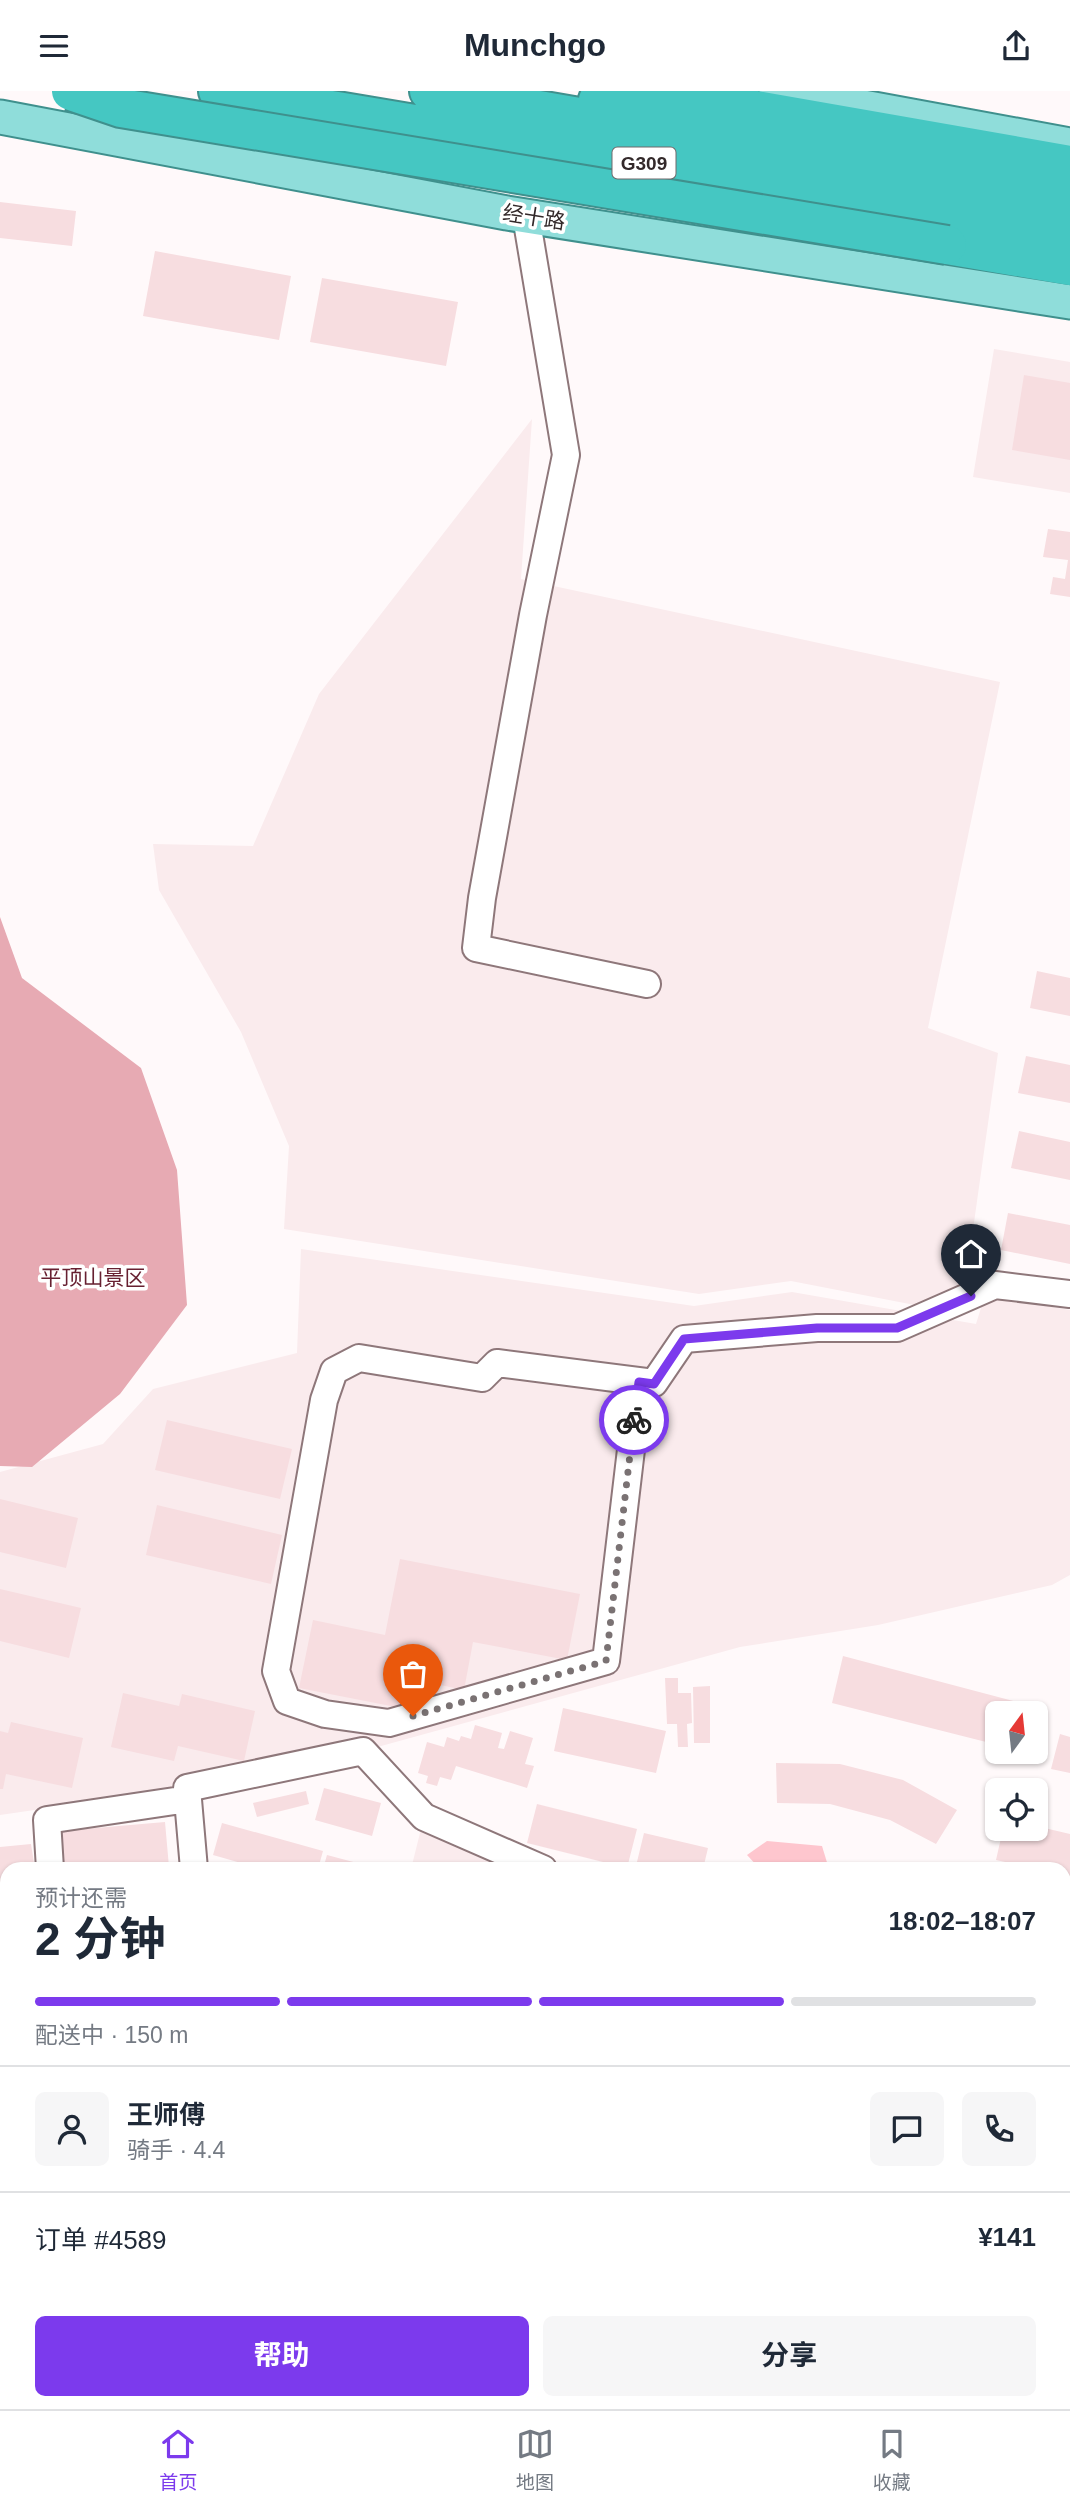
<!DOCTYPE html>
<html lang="zh">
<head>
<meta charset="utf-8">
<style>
  :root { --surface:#fff; --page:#f6f6f7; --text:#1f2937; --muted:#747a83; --line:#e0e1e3; --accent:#7c3aed }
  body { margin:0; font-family:Arial,"Noto Sans SC",sans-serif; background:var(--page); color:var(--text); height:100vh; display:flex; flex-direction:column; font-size:26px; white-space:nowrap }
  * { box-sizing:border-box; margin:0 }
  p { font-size:23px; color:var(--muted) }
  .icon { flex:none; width:38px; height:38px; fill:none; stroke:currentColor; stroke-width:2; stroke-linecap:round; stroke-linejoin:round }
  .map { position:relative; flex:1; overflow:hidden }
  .side { position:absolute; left:0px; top:1771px; width:1071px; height:548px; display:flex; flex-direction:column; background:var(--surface); border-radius:21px 21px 0 0; box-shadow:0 2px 5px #0004 }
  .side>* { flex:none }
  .needle { width:46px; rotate:15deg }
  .fabs { position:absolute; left:985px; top:1610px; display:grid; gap:14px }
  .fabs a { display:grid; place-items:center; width:63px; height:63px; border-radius:10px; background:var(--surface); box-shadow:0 2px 5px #0004; font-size:35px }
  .pin { position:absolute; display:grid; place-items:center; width:60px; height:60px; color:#fff; margin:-72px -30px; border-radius:50% 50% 50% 0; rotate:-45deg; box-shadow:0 0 7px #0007 }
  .pin .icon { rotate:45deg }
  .courier { position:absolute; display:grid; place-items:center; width:70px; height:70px; margin:-35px; border:5px solid #7c3aed; border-radius:50%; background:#fff; color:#222; box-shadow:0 2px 9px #0007 }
  .head em { font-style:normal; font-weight:700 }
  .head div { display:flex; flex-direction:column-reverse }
  .head { display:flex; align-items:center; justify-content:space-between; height:119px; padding:0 35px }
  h1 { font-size:46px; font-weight:700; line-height:52px }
  .bar { display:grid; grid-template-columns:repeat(4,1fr); gap:10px 7px; align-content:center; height:84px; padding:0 35px }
  .bar i { height:9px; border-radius:5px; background:var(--line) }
  .bar .current { background:var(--accent) }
  .bar p { grid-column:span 4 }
  .line { display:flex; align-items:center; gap:18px; padding:0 35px; border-top:2px solid var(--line) }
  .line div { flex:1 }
  .round { display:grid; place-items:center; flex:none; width:74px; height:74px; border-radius:10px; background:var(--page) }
  .primary-button { display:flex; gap:14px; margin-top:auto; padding:14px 35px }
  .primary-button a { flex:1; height:80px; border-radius:10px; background:var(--accent); color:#fff; font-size:28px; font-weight:700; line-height:80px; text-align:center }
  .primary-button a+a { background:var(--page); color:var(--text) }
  header { display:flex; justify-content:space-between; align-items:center; height:91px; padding:0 35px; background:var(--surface); font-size:32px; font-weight:700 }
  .tabs { display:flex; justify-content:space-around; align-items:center; height:98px; border-top:2px solid var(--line); background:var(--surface); font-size:19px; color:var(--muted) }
  .tabs a { display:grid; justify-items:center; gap:4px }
  .tabs .current { color:var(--accent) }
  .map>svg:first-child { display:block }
  .built { fill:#faebed }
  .green { fill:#fec6ce }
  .forest { fill:#e7aab3 }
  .building { fill:#f7dde0 }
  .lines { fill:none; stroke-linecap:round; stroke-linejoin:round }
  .minor-casing { stroke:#8e777a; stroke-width:30 }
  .major-casing { stroke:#3f908d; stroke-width:37 }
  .highway-casing { stroke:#3f908d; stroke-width:42 }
  .minor { stroke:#fff; stroke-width:26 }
  .major { stroke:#8fddda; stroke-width:33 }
  .highway { stroke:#45c7c2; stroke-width:38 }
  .highway-bridge-casing { stroke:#3f908d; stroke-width:42; stroke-linecap:butt }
  .highway-bridge { stroke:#45c7c2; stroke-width:38 }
  .done { stroke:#7a7273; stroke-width:7; stroke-dasharray:0 12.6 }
  .route { stroke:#7c3aed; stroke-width:9 }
  .labels { text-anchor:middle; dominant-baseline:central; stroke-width:7; stroke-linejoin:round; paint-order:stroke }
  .shield { fill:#fff; stroke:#70696a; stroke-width:2 }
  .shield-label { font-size:19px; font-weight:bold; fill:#33292a }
  .street-label { font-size:21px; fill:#33292a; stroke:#fff }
  .park-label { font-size:21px; fill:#672031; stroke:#fff }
</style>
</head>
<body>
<header><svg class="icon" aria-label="menu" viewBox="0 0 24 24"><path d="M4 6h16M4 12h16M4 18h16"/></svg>Munchgo<svg class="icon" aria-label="share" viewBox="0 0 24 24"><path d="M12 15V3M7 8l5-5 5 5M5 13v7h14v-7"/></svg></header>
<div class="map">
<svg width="1070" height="2318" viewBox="0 0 1070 2318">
  <rect width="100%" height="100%" fill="#fff9fa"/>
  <path class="built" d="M994 258 1070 271V402L973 386Z
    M532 328 521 488 1000 591 928 937 998 962 961 1223 791 1190 699 1203 284 1138 289 1055 241 941 159 799 153 753 253 755 319 603Z
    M301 1158 694 1215 792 1201 976 1233 985 1204 1070 1219V1484L1052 1494 878 1534 740 1556 363 1660 187 1697 0 1724V1381L103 1353 153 1298 297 1262Z
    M424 1726 543 1778H411Z"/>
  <path class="green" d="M767 1750 822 1755 829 1778H760L747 1764Z"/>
  <path class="forest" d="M0 826 22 887 141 977 177 1079 187 1214 120 1303 32 1376 0 1375Z"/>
  <path class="building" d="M0 111 76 120 72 155 0 147Z
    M155 160 291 185 279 249 143 225Z
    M322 187 458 211 446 275 310 251Z
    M1024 284 1070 292V369L1012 359Z
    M1048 438 1070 441V506L1050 503 1053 486 1065 488 1068 469 1043 466Z
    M1037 880 1070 887V925L1030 917Z
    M1026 965 1070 974V1012L1018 1002Z
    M1019 1040 1070 1051V1089L1011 1077Z
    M1008 1122 1070 1134V1173L1001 1159Z
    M167 1329 292 1358 280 1408 155 1379Z
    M0 1408 78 1427 66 1477 0 1461Z
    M157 1414 282 1444 271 1493 146 1464Z
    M400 1468 580 1503 567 1569 473 1551 464 1599 412 1588 406 1618 299 1597 313 1529 385 1544Z
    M0 1498 81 1517 69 1567 0 1550Z
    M843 1565 1021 1612 1018 1622H998V1654L832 1612Z
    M665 1587H678V1602H691L692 1632 687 1633 688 1656H678L677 1633H667Z
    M710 1595V1652H694L693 1596Z
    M123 1602 179 1615 182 1603 255 1620 244 1670 178 1655 174 1670 111 1656Z
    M563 1617 666 1640 656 1682 554 1660Z
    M11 1631 83 1647 72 1697 6 1683 3 1698H0V1640L8 1642Z
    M475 1634 502 1642 498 1657 504 1658 510 1640 533 1647 525 1673 534 1675 527 1697 456 1675 451 1689 440 1686 437 1695 426 1692 428 1685 418 1682 427 1651 444 1656 447 1646 459 1650 461 1645 471 1648Z
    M1060 1643 1070 1646V1682L1051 1678Z
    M776 1672 840 1673 903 1689 957 1719 936 1753 890 1729 830 1713 777 1712Z
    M324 1697 381 1712 372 1745 315 1729Z
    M306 1700 309 1713 257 1726 253 1712Z
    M537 1713 637 1738 627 1777 527 1752Z
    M165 1731 169 1776 64 1778 61 1740Z
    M222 1732 323 1760 318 1778H262L213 1764Z
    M1036 1735 1070 1743V1785L1064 1784V1778H1037L996 1769 1003 1738H1036Z
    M644 1742 708 1757 703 1778H650L636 1775Z
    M31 1753 35 1778H7V1792L0 1793V1756Z
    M327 1764 376 1777V1778H323Z
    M7 1853V1889L0 1890V1854Z
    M0 1941 7 1943V1979L3 1992 0 1991Z
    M0 2180 7 2182V2219L0 2217Z
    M0 2285 7 2287V2312H37L35 2318 0 2316Z
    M40 2312H82L80 2318H61Z
    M317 2312H436L435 2318H316Z
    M464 2312H488L486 2318H463Z
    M516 2312H605L603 2318H514Z"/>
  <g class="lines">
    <g class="minor-casing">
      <path id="minor" d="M526 125 566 364 533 524 482 807 476 857 647 893
        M639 1291 606 1570 389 1632 325 1623 287 1610 276 1580 324 1309 334 1280 359 1267 482 1287 497 1272 654 1292 684 1248 817 1237H897L995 1194 1070 1203
        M50 1778 47 1729 188 1708
        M194 1778 187 1697 363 1660 424 1726 543 1778
        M1064 1915 1070 1916
        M0 1923H7
        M0 2034 7 2037
        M0 2136 7 2111
        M140 2312 164 2318
        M103 2318 105 2312
        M274 2318 276 2312
        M441 2318 443 2312"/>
    </g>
    <g class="major-casing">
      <path id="major" d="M776 0 1070 54
        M0 26 507 122 1070 211"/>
    </g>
    <g class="highway-casing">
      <path id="highway" d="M218 0 1070 143
        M429 0 1070 111
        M598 9 733 15 1070 74
        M947 154 1070 175
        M1064 1975 1070 1965
        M1064 2041 1070 2031
        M1064 2106 1070 2096
        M1064 2149 1070 2137
        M889 2318 891 2312
        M930 2318 932 2312
        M966 2318 968 2312"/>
    </g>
    <use href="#minor" class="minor"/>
    <use href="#major" class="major"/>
    <use href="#highway" class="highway"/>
    <g class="highway-bridge-casing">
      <path id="highway-bridge" d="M71 0 121 17 947 154"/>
    </g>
    <use href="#highway-bridge" class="highway-bridge"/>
  </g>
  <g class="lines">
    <path class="done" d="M413 1625 606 1570 634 1329"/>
    <path class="route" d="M634 1329 639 1291 654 1293 684 1248 817 1237H897L971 1205"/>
  </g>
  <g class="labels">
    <rect class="shield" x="612.5" y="56.5" width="63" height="31" rx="5"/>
    <g class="shield-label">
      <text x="644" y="72">G309</text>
    </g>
    <g class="street-label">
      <text transform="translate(534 126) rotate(9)">经十路</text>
    </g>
    <g class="park-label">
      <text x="93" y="1186">平顶山景区</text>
    </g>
  </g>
</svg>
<div class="fabs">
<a><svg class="needle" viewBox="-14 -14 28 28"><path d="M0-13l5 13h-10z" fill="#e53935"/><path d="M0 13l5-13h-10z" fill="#747a83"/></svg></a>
<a><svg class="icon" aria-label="locate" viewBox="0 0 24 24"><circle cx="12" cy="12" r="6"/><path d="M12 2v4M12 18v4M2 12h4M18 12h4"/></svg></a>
</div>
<div class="pin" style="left:413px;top:1625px;background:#ea580c"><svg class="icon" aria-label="bag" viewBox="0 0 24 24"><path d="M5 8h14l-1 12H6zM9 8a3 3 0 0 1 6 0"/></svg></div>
<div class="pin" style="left:971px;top:1205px;background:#1f2937"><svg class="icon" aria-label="home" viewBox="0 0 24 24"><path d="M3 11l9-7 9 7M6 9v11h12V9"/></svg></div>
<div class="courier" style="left:634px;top:1329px"><svg class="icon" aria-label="bike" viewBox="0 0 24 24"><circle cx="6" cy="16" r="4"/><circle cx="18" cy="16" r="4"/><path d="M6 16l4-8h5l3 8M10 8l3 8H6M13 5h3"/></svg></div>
<section class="side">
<div class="head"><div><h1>2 分钟</h1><p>预计还需</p></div><em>18:02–18:07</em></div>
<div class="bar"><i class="current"></i><i class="current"></i><i class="current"></i><i></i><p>配送中 · 150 m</p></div>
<div class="line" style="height:126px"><a class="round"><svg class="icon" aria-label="person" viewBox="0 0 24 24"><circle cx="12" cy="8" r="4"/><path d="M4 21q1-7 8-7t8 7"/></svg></a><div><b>王师傅</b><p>骑手 · 4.4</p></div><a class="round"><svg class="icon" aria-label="chat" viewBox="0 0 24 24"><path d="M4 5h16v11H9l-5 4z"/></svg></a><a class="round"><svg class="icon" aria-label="phone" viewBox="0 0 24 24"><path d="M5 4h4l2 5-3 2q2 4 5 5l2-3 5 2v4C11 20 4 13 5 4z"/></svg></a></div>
<div class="line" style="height:91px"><div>订单 #4589</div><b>¥141</b></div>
<div class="primary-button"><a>帮助</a><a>分享</a></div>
</section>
</div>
<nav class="tabs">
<a class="current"><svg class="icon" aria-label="home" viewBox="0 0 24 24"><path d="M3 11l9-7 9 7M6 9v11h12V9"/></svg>首页</a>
<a><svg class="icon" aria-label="map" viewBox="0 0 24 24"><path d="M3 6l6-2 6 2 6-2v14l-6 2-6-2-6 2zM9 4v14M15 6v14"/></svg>地图</a>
<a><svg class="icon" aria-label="saved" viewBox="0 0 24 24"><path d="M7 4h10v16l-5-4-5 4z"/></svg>收藏</a>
</nav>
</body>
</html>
